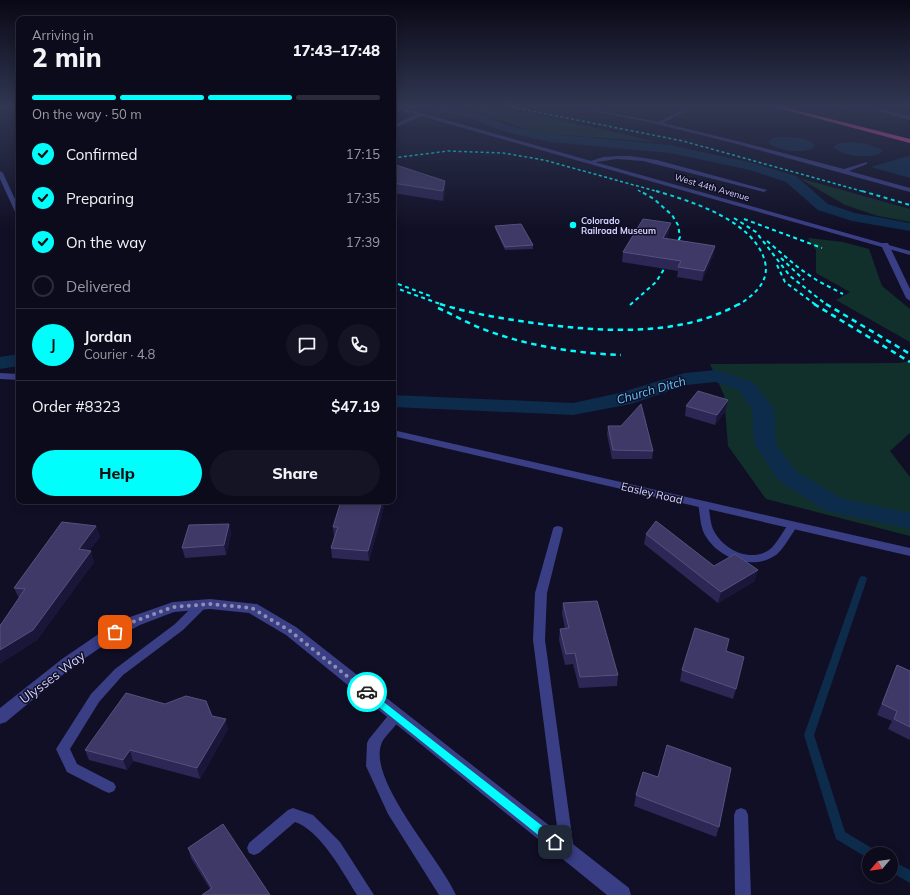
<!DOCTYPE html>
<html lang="en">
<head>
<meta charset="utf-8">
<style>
  :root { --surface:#0c0b1c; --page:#151425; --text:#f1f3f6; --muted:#9a9ba3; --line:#2c2b3b; --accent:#00fefd }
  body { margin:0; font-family:Mulish,sans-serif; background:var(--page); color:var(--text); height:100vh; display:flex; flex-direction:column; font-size:15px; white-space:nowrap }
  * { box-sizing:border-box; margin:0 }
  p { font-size:13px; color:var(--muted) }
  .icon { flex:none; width:22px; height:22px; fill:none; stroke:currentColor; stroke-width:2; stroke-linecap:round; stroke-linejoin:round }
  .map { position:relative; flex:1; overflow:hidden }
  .details { position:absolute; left:16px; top:16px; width:380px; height:488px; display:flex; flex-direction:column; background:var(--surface); border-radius:8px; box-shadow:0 2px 10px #0003,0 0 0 1px var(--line) }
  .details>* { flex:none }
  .needle { width:26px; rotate:241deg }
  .tools { position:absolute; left:862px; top:847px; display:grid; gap:8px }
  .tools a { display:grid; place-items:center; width:36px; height:36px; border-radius:50%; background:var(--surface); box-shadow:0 2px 10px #0003,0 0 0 1px var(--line); font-size:20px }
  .pin { position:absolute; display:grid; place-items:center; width:34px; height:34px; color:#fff; margin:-17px; border-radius:8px; box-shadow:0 2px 6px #0006 }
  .courier { position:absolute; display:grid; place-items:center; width:40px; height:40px; margin:-20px; border:3px solid #00fefd; border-radius:50%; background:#fff; color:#222; box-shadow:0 1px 5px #0007 }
  .headline em { font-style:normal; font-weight:800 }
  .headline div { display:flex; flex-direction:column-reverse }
  .headline { display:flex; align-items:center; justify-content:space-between; height:68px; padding:0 16px }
  h1 { font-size:26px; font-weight:800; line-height:30px }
  .bar { display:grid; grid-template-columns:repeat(4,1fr); gap:6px 4px; align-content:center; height:48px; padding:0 16px }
  .bar i { height:5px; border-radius:3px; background:var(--line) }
  .bar .on { background:var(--accent) }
  .bar p { grid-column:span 4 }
  .line { display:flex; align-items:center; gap:10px; padding:0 16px; border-top:1px solid var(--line) }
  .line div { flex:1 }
  .round { display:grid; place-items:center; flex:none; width:42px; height:42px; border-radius:21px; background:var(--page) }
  ol { padding:0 16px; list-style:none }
  li { display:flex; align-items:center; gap:12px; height:44px }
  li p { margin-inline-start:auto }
  li .icon { padding:4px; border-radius:50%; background:var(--accent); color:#111; stroke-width:4 }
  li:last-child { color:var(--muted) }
  li i { width:22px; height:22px; border:2px solid var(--line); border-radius:50% }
  .action { display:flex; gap:8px; margin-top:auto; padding:8px 16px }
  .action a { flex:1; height:46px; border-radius:24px; background:var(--accent); color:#111; font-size:16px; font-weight:800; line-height:46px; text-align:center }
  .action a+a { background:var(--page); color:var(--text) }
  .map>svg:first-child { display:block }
  .green { fill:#12302b }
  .water { fill:#0d2b4b }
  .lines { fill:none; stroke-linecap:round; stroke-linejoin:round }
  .stream { fill:#0d2b4b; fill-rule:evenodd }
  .canal { fill:#0d2b4b; fill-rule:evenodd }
  .path { stroke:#2eb8a2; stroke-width:1.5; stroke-dasharray:1 1.5; stroke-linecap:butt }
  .service { fill:#393e85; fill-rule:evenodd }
  .minor { fill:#393e85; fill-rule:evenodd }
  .tertiary { fill:#393e85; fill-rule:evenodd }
  .motorway { fill:#ff4eb5; fill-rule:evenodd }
  .rail-far2 { stroke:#00fefd; stroke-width:1.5; stroke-dasharray:3 2.5; stroke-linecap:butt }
  .rail-far1 { stroke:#00fefd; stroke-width:2; stroke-dasharray:4 3.5; stroke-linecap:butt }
  .rail { stroke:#00fefd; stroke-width:2.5; stroke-dasharray:5.5 4.5; stroke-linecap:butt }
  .wall { fill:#2c2754 }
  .shaded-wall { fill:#19163a }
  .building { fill:#3e3966; stroke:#55527e }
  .route { fill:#00fefd }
  .done { stroke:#8f8eb3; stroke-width:4; stroke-dasharray:0 7.2 }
  .poi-dot { fill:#00fefd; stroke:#100f26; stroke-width:1.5 }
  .labels { text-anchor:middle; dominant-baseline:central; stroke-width:3; stroke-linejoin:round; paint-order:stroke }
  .far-street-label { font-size:9px; fill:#d4d3ff; stroke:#100f26 }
  .far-poi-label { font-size:9px; font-weight:bold; fill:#d4d3ff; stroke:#100f26; text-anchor:start }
  .street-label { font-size:11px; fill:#d4d3ff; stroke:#100f26 }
  .water-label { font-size:12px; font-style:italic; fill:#61c6ff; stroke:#100f26 }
  .near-street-label { font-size:13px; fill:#d4d3ff; stroke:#100f26 }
</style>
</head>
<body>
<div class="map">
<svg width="910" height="895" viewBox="0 0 910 895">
  <rect width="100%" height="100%" fill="#100f26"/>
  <path class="green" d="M463 107H482L528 113 658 142 537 133Z
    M799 178 910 209V222L878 216 845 205Z
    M808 238 843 242 869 249 882 286 910 309V342L836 300 850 292 816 273V250Z
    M910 361V433L890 451 910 477V536L766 499 728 446 724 395 710 364 899 363Z"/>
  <path class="water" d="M778 137C789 137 808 136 815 146 807 155 775 151 768 142L769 140Z
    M854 142 868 144 882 150V152C871 160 844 156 834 148V146L840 143Z
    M908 156H910V178L871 167Z"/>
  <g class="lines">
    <path class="stream" d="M863 576 866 577 867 579 814 735 845 832 875 850 877 854H869V859L836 839 804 735 859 579 860 577Z
      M891 860 910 870V883L891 872Z"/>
    <path class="canal" d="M405 105H432L455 108 482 115 509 126 550 134 670 145 753 163 796 176 828 204 855 213 910 223V231L852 221 818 210 786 182 750 170 670 153 550 142 502 131 474 119 455 114 410 108Z
      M19 354V366L0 369V357Z
      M716 370 753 382 774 409 776 443 794 470 843 499 910 513V529L826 511 778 480 754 443 752 409 739 390 715 382 687 385 631 404 573 415 393 407V395L573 403 619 393 685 373Z"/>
    <path class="path" d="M830 105 847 109"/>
    <path class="service" d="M564 105H571L658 122 692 105H694V107L663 123 741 142 844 169 867 162V164L849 171 910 188V192L737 144 653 123Z
      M617 156H630L657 160 767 190 764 192 643 161 617 159 590 163 588 162 603 157Z
      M0 171 3 173 19 208V216L16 214 0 179Z
      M703 501 708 504C710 512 710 524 714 531 723 549 750 563 769 550 776 545 784 530 789 523H797L798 525C793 532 783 550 776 555 752 572 714 557 703 531 700 523 700 513 698 504Z
      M558 526 562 527 563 529 547 593 545 640 574 850 572 855 567 857 562 855 560 850 533 640 535 593 553 529 554 527Z
      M201 601 205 602 207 605 205 608 183 630 123 675 99 702 70 749 77 764 114 783 116 787 114 791 109 793 104 791 67 772 56 749 91 694 115 669 175 624 197 602Z
      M396 711 401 712 402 716C398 725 383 737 381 745 369 782 441 860 456 895H439L388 814 366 766 367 743 369 739 391 712Z
      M293 808 313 815 340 842 374 895H357C343 873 321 831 295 822L259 853 254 855 249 853 247 848 249 843 288 810Z
      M741 808 746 810 748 815 751 895H735L734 815 736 810Z"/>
    <path class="minor" d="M0 105H19V107L0 109Z
      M857 105H864L910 116V120Z
      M420 113 425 114 393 129V125Z
      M882 243H888L889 245 910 289V301L906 298 881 245Z
      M210 599 257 604 296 627 629 888 631 895H607L286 635 249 613 210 609 174 612 140 625 110 641 72 667 6 722 0 724V708L62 659 100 633 130 617 173 602Z"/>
    <path class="tertiary" d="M393 105 910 251V255L393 108Z
      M0 373 19 374V380L0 379Z
      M393 430 910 548V556L393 436Z"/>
    <path class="motorway" d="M767 105H775L910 139V143Z"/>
    <path class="rail-far2" d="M501 105 683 141 865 192
      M393 158 448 151 503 153 544 160 659 192
      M638 190 641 192"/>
    <path class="rail-far1" d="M656 191C691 201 755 221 765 262 770 282 753 296 738 305
      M862 191 910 205
      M734 218 756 232 790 276 827 305
      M744 219 822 248
      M767 241 800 269 818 281 843 294
      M781 258 804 280
      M777 265 785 282 816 305
      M398 284 430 296
      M393 287 443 305
      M630 305 656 282 671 258 680 237 678 225 672 215 654 199 640 191"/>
    <path class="rail" d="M440 304C475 315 512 320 548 325 611 332 682 336 739 304
      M814 304 910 362
      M826 304 910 354
      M438 308C456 316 473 326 491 332 533 347 577 353 621 355"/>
  </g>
  <path class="wall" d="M393 165 445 192 443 201 393 193Z
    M495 226 533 245V249L505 250 495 229Z
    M669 233 666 239 715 246 713 256 702 281 677 277 678 271 622 262 623 252Z
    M686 406 726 410 715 425 685 416Z
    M608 426H621L653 451 652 459H612L607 434Z
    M385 503 369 561 332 558 331 548 334 537 333 527Z
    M229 524 231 534 226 555 185 558 182 548Z
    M96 526 100 537 89 551 94 562 37 640 1 663H0V625L2 623 19 598 14 588Z
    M646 534 714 566 755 581 718 603 644 544Z
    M563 603 618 675 617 686 579 688 573 664 565 665 559 640 560 629H565L562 613Z
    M726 651 736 689 733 699 680 681 682 670Z
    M897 665 910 671V740L888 729 892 721 877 715Z
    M165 704 212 716 228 729 200 779 133 761 127 770 89 760 85 750Z
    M636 795 719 827 716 837 634 806Z
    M188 848 270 895 210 889 191 858Z"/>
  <path class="shaded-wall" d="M445 181V192L443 201V191Z
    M671 223 669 233 661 248 663 238Z
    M715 246 713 256 702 281 704 271Z
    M728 400 726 410 715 425 717 415Z
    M382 501H384L385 503 369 561 368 551Z
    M229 524 231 534 226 555 224 545Z
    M96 526 100 537 83 559 79 549Z
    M91 551 94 562 37 640 1 663 0 662V650Z
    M758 570 755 581 718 603 721 592Z
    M226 719 228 729 200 779 197 768Z
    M130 750 133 761 127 770 123 760Z"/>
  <path class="building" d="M393 165H396L445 181 443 191 393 183Z
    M643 219 671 223 663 238 715 246 704 271 678 267 681 261 623 252Z
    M521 224 533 245 505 247 495 226Z
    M698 391 728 400 717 415 686 406Z
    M641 404 653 451 613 450 608 426H621Z
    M341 501H382L368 551 331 548 338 527H333Z
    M656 521 714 566 735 554 758 570 721 592 646 534Z
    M62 522 96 526 79 549 91 551 33 630 0 650V625L2 623 25 589 14 588Z
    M229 524 224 545 182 548 189 525Z
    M597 601 618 675 580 677 575 653 566 654 560 629 569 628 563 603Z
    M695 628 729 639 726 651 744 657 736 689 682 670Z
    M897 665 910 671V727L894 719 897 711 882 704Z
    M126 693 165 704 186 696 206 701 212 716 226 719 197 768 130 750 123 760 85 750Z
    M667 745 731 768 719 827 636 795 643 772 658 777Z
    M223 824 270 895H202L212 888 188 848Z"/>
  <linearGradient id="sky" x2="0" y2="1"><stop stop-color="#090815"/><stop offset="0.46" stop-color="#313752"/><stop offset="1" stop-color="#313752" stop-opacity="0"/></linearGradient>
  <rect width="910" height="230" fill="url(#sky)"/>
  <path class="route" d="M367 689 559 839 561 842 559 846 555 847 552 846 364 695 363 692 364 690Z"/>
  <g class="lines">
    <path class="done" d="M115 632 135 621 173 607 210 604 252 608 290 631 367 692"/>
  </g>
  <circle class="poi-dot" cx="573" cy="225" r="4"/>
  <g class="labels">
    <g class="far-street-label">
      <text transform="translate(712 187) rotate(16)">West 44th Avenue</text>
    </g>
    <g class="far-poi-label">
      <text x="581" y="220">Colorado<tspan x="581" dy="10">Railroad Museum</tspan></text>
    </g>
    <g class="street-label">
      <text transform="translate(652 493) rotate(13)">Easley Road</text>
    </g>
    <g class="water-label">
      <text transform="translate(651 390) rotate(-16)">Church Ditch</text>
    </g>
    <g class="near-street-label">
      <text transform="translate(52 677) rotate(-37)">Ulysses Way</text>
    </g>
  </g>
</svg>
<div class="tools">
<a><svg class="needle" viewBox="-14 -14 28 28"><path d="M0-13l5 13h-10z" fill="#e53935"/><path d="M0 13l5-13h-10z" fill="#9a9ba3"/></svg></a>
</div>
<div class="pin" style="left:115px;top:632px;background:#ea580c"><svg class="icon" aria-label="bag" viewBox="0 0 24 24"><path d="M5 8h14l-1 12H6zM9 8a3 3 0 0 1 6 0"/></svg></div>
<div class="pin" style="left:555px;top:842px;background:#1f2937"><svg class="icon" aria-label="home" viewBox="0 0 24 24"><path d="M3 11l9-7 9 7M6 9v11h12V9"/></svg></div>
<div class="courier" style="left:367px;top:692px"><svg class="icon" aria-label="car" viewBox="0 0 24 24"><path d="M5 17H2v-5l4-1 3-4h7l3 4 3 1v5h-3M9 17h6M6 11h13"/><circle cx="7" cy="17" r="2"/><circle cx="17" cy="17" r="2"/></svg></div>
<section class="details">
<div class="headline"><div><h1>2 min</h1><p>Arriving in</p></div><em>17:43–17:48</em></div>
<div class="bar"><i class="on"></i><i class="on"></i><i class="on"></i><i></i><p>On the way · 50 m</p></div>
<ol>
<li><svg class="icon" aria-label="check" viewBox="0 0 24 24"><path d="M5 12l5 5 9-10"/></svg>Confirmed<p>17:15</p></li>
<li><svg class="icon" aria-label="check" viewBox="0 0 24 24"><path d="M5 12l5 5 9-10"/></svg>Preparing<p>17:35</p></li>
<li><svg class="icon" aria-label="check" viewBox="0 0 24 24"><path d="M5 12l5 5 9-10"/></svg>On the way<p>17:39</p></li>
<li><i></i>Delivered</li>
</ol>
<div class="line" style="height:72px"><b class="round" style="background:var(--accent);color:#111">J</b><div><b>Jordan</b><p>Courier · 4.8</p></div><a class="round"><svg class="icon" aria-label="chat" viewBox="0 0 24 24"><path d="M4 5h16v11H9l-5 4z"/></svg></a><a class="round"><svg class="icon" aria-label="phone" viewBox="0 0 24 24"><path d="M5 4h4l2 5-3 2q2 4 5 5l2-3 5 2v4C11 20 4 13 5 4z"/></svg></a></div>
<div class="line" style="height:52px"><div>Order #8323</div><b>$47.19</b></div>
<div class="action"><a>Help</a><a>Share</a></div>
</section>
</div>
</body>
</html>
